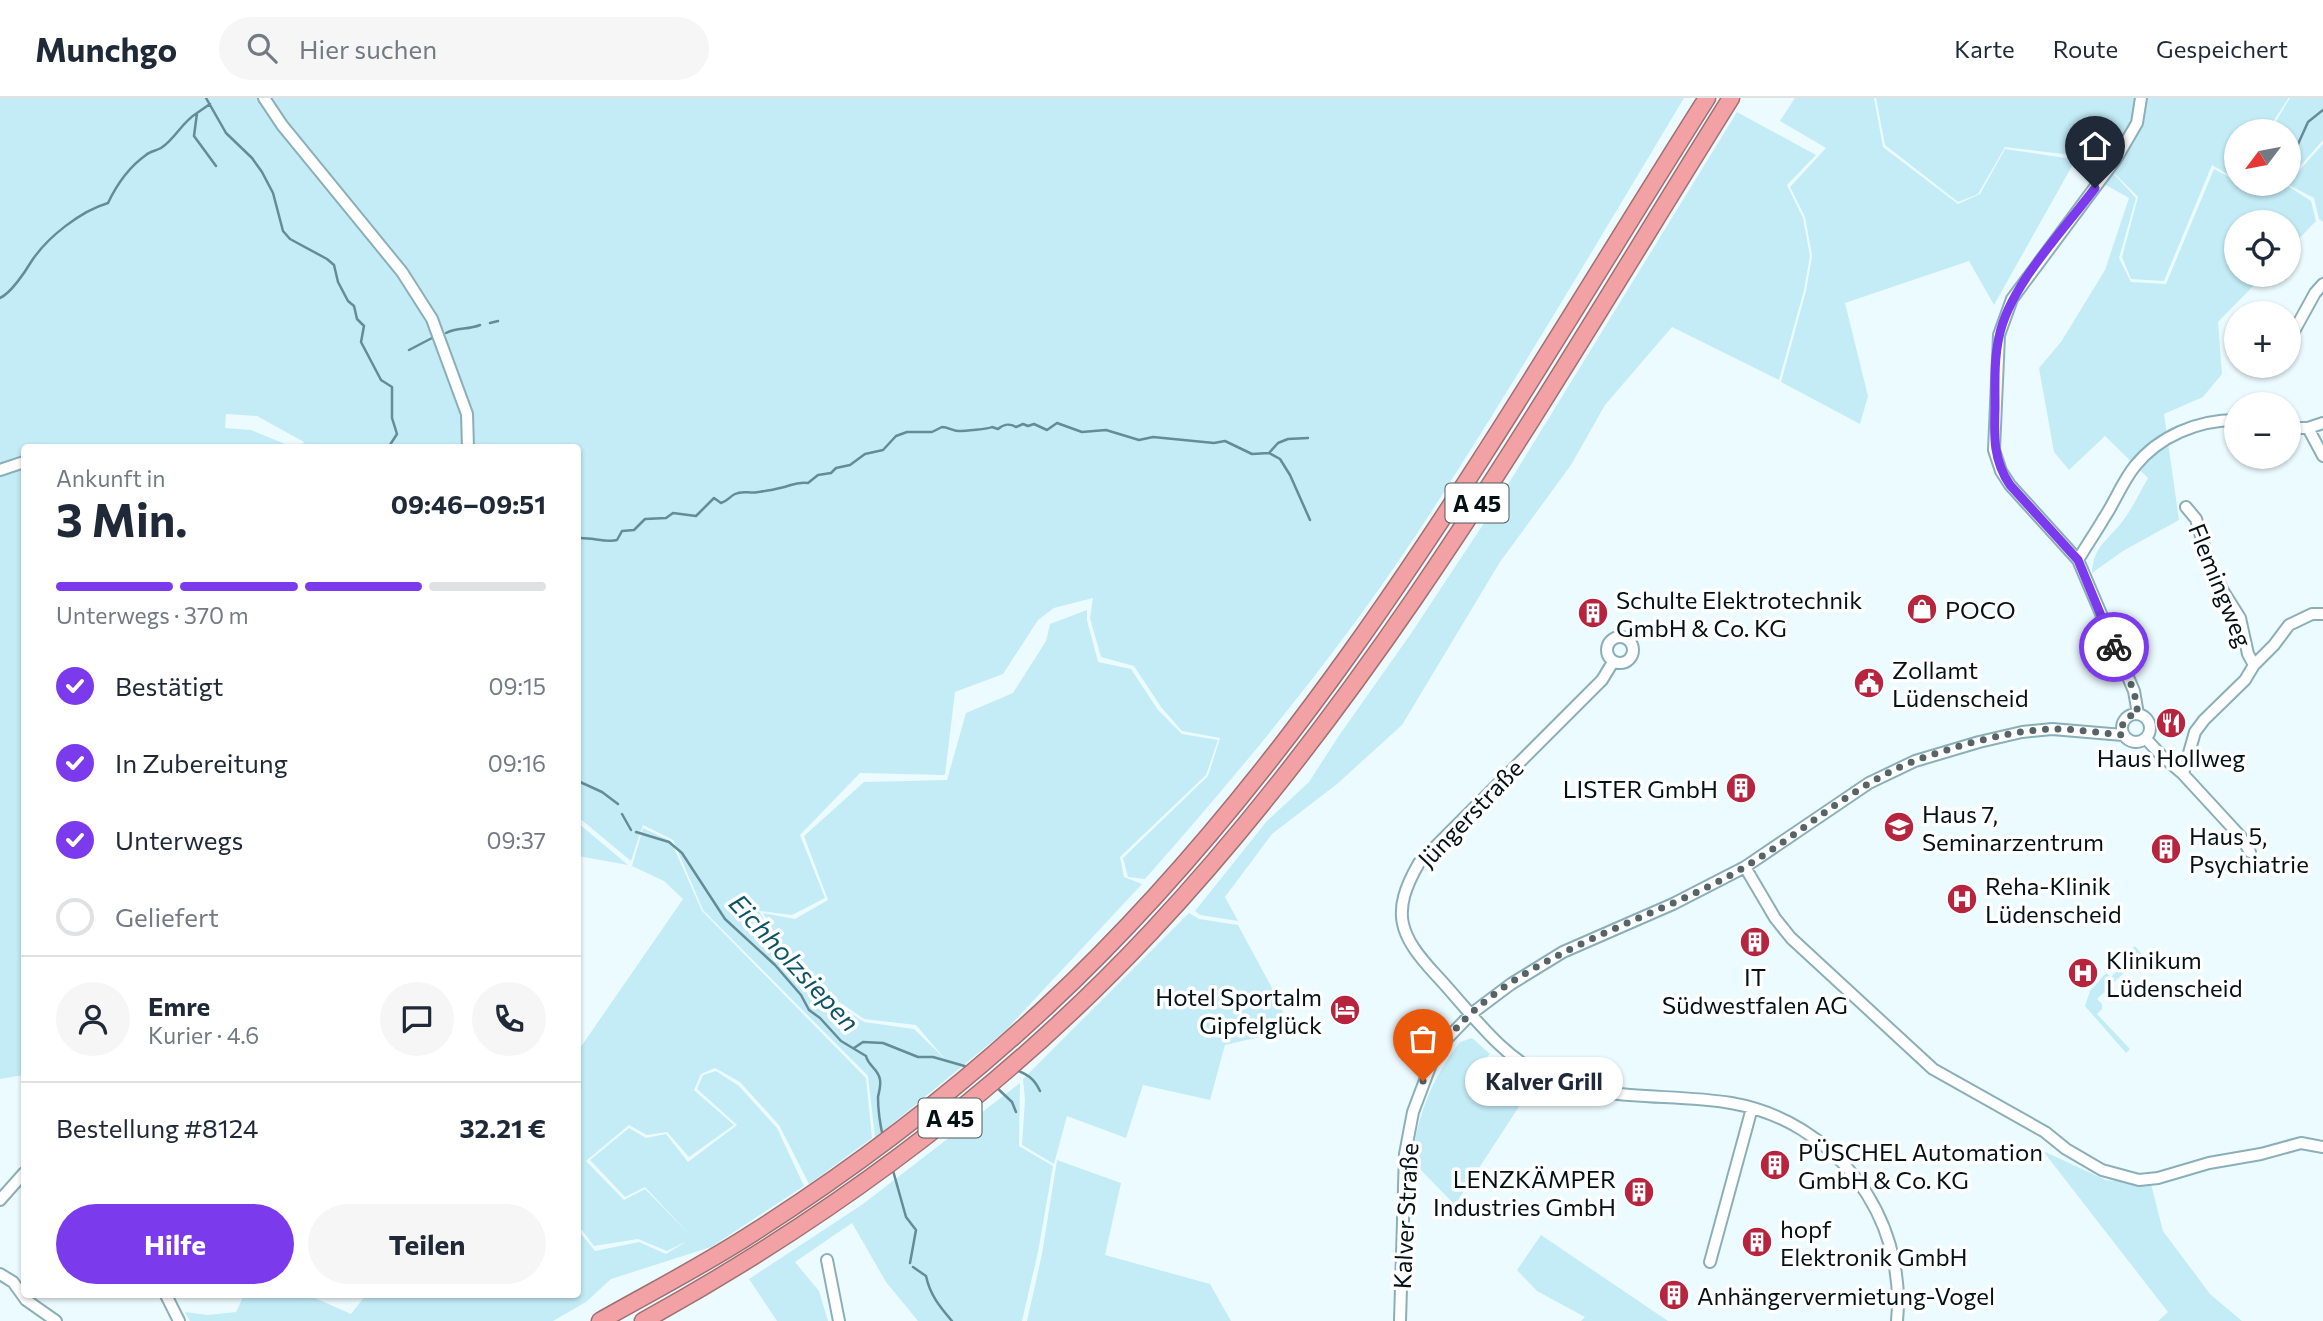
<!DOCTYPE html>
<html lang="de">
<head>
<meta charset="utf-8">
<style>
  :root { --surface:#fff; --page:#f6f6f7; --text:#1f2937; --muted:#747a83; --line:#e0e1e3; --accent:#7c3aed }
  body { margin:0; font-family:Commissioner,sans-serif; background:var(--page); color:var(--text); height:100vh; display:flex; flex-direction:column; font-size:26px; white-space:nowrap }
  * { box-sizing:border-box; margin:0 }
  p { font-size:23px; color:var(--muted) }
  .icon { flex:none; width:38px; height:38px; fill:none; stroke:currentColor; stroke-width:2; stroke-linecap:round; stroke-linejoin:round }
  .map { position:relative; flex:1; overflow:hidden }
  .sheet { position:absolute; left:21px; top:346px; width:560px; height:854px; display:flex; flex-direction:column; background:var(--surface); border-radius:7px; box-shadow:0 2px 5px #0004 }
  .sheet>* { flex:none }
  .needle { width:46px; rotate:238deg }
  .buttons { position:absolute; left:2224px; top:21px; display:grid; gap:14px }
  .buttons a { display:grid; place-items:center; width:77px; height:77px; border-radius:50%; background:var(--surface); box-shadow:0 2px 5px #0004; font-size:35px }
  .pin { position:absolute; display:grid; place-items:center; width:60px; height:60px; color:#fff; margin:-72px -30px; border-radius:50% 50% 50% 0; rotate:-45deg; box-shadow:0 0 7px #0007 }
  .pin .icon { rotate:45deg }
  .courier { position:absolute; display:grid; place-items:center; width:70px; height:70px; margin:-35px; border:5px solid #7c3aed; border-radius:50%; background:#fff; color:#222; box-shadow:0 2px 9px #0007 }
  .bubble { position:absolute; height:49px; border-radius:24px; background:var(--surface); box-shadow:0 2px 5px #0004; font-size:23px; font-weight:700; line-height:49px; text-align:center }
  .head em { font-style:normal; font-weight:700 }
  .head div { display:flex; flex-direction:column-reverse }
  .head { display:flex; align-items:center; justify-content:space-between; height:119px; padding:0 35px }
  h1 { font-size:46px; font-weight:700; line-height:52px }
  .bar { display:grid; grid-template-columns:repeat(4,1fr); gap:10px 7px; align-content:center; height:84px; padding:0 35px }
  .bar i { height:9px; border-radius:5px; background:var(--line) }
  .bar .on { background:var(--accent) }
  .bar p { grid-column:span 4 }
  .line { display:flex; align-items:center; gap:18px; padding:0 35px; border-top:2px solid var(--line) }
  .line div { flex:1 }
  .round { display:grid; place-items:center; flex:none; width:74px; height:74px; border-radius:37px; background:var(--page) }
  ol { padding:0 35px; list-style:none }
  li { display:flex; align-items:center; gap:21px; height:77px }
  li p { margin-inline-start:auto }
  li .icon { padding:7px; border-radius:50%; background:var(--accent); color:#fff; stroke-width:4 }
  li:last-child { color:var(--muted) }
  li i { width:38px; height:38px; border:4px solid var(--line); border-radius:50% }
  .action { display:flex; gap:14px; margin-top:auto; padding:14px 35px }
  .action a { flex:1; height:80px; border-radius:42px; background:var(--accent); color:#fff; font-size:28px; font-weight:700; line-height:80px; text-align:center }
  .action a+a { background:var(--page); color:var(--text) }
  header { display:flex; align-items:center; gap:42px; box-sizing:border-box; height:98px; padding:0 35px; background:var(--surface); border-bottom:2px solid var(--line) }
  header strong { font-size:33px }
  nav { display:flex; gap:38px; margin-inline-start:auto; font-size:24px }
  .search { width:490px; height:63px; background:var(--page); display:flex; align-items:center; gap:18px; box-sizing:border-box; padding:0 24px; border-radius:38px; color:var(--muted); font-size:26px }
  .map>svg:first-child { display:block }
  .green { fill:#c3ecf7 }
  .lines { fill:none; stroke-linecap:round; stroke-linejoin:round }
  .stream { stroke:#648c96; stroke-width:2.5 }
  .minor-casing { stroke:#8bafb8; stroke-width:14 }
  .highway-casing { stroke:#9f7072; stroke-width:19 }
  .minor { stroke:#fff; stroke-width:10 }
  .highway { stroke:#f2a2a4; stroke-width:16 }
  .done { stroke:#566467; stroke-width:7; stroke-dasharray:0 12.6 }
  .route { stroke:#7c3aed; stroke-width:9 }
  .labels { text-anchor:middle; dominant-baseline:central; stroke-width:7; stroke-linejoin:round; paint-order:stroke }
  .shield { fill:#fff; stroke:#50595b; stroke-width:2 }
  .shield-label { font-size:23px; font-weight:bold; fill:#051215 }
  .street-label { font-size:24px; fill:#051215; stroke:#fff }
  .poi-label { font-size:24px; fill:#051215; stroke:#fff; text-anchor:start }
  .water-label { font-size:26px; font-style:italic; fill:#0c5564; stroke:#fff }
</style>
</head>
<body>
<header>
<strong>Munchgo</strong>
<div class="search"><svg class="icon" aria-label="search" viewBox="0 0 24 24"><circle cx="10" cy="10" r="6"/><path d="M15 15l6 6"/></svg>Hier suchen</div>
<nav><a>Karte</a><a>Route</a><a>Gespeichert</a></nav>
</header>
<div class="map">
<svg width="2323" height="1223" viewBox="0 0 2323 1223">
  <rect width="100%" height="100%" fill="#ecfbff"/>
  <path class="green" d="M0 0H1684C1598 143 1513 288 1422 428 1340 553 1244 669 1145 781L1128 779 1123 760 1208 678 1220 640 1182 633 1161 609 1134 568 1101 559 1090 520 1093 500 1054 510 1038 522 1003 576 955 594 945 677 860 675 800 737 825 800 792 817 759 813 796 878 864 924 914 931 945 961 916 927 864 921 800 877 763 815 795 821 828 802 804 738 864 684 947 682 966 615 1013 595 1046 543 1050 526 1087 512V522L1098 564 1131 571 1158 612 1182 636 1218 642 1206 677 1120 759 1124 779 1142 786 1005 933 875 1040 868 978 703 812 673 742 643 727 631 763 578 719V350H299L304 344 257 318 226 316 225 330 251 332 295 350H24V977L0 981Z
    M1795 0H1874L1883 49 1958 106 1980 96 2005 51 2079 62 2113 75 2136 100 2119 160 2131 184 2166 186 2214 71 2236 83V86H2285L2311 103 2316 123 2289 151V124H2236V177H2264L2218 224 2222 276 2203 299 2164 316 2179 422 2123 453 2092 475C2093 449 2107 443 2122 424 2132 411 2140 394 2148 380L2105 338 2069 372 2054 354 2039 270 2061 244 2105 172 2129 100 2072 68 1994 207 1969 163 1845 205 1868 298 1860 326 1781 284 1806 193 1812 158 1805 119 1790 89 1826 50 1780 23Z
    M1876 0H2288V1L2267 33H2236V81L2212 67 2164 183 2131 181 2122 159 2138 99 2112 73 2079 58 2005 49 1978 96 1958 104 1885 47Z
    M2290 0H2323V42L2289 81V33H2270Z
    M1737 14 1816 57 1787 87 1803 120 1810 158 1804 192 1779 282 1672 229 1605 307 1571 367 1500 464 1402 627 1337 686 1272 736 1225 799 1238 823 1200 817 1195 813 1267 723 1309 684 1338 639 1410 537 1488 419Z
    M2323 46V124L2319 121 2314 100 2287 86Z
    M578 725 628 767 578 758Z
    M643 730 671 743 702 813 866 980 872 1040 809 1086 779 1027 740 984 715 970 701 976 694 992 734 1027 689 1059 667 1034 647 1037 629 1027 586 1063 624 1102 645 1091 693 1140 645 1089 625 1099 590 1062 629 1030 646 1040 666 1036 688 1064 737 1027 697 991 703 977 716 973 739 988 777 1030 804 1088 711 1149 611 1181 586 1204 553 1223H190L185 1214 208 1217 236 1214 244 1197H308L351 1216 366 1197H578V1132L595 1153 639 1144 666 1156 687 1143 667 1153 638 1141 594 1148 578 1127V953L683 801 664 783 632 768Z
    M1189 815 1199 821 1238 827 1278 901 1289 932 1225 947 1210 1002 1143 987 1126 1040 1067 1018 1054 1066 1022 1047 1025 1002 1023 981Z
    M2135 848 2146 861 2145 865 2139 860 2097 901 2102 906V911L2097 916 2130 951 2126 955 2085 908 2090 893 2106 875 2111 879 2135 856 2131 851Z
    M1472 940 1490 956 1481 965 1489 973 1498 963 1533 987 1455 1107 1412 1063C1417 1018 1432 980 1460 944Z
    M1020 985 1019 1048 1053 1068 1038 1154 1022 1223H918L886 1184 852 1125 795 1164 819 1193 828 1223H777L749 1181 863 1106Z
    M2043 1053 2106 1082 2151 1086 2163 1133 2210 1196 2242 1223H2158L2168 1214Z
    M1057 1062 1121 1085 1105 1157 1210 1186 1231 1223H1027L1042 1156Z
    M1541 1137 1668 1223H1581L1585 1219 1537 1193 1517 1172Z"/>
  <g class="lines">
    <path class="stream" d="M206 0 226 35 252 60 262 74 273 95 283 133 290 141 327 161 334 167 338 184 348 203 354 208 357 221 364 228 361 244 381 282 392 289V320L397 336 388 350
      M210 6 197 15 194 38 216 68
      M2289 66 2308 24 2323 12
      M2274 90 2276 86
      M0 200C11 195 25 174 31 164 47 139 81 113 108 105 117 86 129 69 146 57 150 53 156 53 161 50 175 41 182 24 197 15
      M490 225 498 223
      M446 235C457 229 468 232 480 227
      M409 252 432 240
      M1269 355 1278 345 1288 341 1308 340
      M578 440C591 439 607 445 617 442L622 433 634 432 645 421 666 420 673 415 696 418 714 400 721 405C728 403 729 399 735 396 743 392 750 396 758 394 765 393 773 392 780 390 791 388 796 383 808 385L818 377 831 375 836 370 850 367 865 356 883 352 896 338 907 334H932L942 329C948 329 953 333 958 333 965 333 988 331 992 329L998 331C1004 326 1009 325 1016 329L1023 326 1028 328 1034 326 1047 332 1057 325 1082 334 1106 332 1139 342 1153 339 1214 345 1225 343 1252 356 1269 355 1280 361 1290 377 1310 422
      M578 683 602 694 618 706
      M622 716 631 732
      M636 734 669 744 682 755 725 821 775 867 801 897 809 912 820 920 841 943 866 958C868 968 879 971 880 982 881 987 879 994 878 999 878 1012 880 1026 883 1039
      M854 950 863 944 883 945 918 959H933L968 969
      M1014 971C1027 976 1034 980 1040 993
      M995 988 1012 1004 1016 1014
      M892 1069 906 1119 916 1132 910 1165
      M913 1169 926 1178C930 1197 940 1209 952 1223"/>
    <g class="minor-casing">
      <path id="minor" d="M264 0 282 27 402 174 432 221 467 316 468 350
        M2289 237 2293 235 2315 195 2323 186
        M2289 330H2308L2323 325
        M2308 330 2323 358
        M0 372 24 364
        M2186 409 2196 421 2208 462 2223 493 2240 520 2248 556 2254 567
        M2078 462C2086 448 2096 434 2104 420 2115 404 2122 384 2135 368 2159 338 2198 322 2236 322
        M1607 552a13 13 0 1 1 26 0a13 13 0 1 1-26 0Z
        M1613 564 1602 582 1419 765C1390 815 1399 837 1436 877 1469 912 1502 961 1549 980 1607 1004 1670 995 1731 1005 1835 1023 1907 1118 1897 1223
        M2122 630a14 14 0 1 1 28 0a14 14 0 1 1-28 0Z
        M2138 616 2134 593 2078 462 2010 387 2001 373 1994 352 1999 237 2012 201 2116 61 2137 25 2141 0
        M2146 641 2161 657 2183 676 2241 739 2250 754
        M2183 676 2195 634 2204 622 2245 582 2254 567 2274 547 2289 527 2312 516H2323
        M1745 769 1775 820 1791 840 1933 971 2045 1034 2066 1051 2102 1072 2139 1082 2158 1080 2209 1065 2261 1056 2301 1045 2323 1049
        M0 1102 24 1075
        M827 1162 839 1223
        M1710 1164 1752 1010
        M0 1176 13 1184 26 1202 56 1223
        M166 1197 179 1223
        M1400 1223 1405 1056 1413 1014 1433 961 1441 947 1471 916 1511 886 1563 854 1673 806 1745 769 1869 685 1915 663 1979 644 2022 634 2052 631 2123 637"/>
    </g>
    <g class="highway-casing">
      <path id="highway" d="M600 1223C651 1194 704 1167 753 1135 857 1069 956 993 1046 909 1322 652 1507 315 1707 0
        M643 1223C830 1120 1005 990 1151 834 1383 586 1552 286 1731 0"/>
    </g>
    <use href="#minor" class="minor"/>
    <use href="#highway" class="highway"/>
  </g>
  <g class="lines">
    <path class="done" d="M1423 983C1469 866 1644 829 1743 770 1801 736 1851 688 1914 663 1956 648 2009 632 2054 631 2077 631 2100 635 2123 637 2120 624 2126 617 2138 616L2134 593 2114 549"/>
    <path class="route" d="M2095 90C2064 132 2009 188 1999 239 1994 261 1995 286 1995 309 1994 338 1993 362 2010 387L2078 462 2114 549"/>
  </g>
  <defs>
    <g id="shop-disc" transform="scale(1.575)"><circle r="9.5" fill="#b6243d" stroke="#fff"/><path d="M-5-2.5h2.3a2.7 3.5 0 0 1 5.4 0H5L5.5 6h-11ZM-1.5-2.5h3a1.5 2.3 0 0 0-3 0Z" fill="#fff"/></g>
    <g id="building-disc" transform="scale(1.575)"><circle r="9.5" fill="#b6243d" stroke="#fff"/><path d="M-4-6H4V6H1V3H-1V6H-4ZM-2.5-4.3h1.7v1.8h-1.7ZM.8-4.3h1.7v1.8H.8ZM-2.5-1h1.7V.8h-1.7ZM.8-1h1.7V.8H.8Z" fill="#fff"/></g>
    <g id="civic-disc" transform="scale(1.575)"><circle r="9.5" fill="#b6243d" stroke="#fff"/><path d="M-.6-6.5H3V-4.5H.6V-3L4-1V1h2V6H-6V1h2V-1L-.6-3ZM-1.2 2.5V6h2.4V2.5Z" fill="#fff"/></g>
    <g id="restaurant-disc" transform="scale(1.575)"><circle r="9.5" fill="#b6243d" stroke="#fff"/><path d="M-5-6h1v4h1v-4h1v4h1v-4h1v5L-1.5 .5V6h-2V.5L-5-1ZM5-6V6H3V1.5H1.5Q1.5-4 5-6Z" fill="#fff"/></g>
    <g id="school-disc" transform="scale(1.575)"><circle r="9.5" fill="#b6243d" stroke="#fff"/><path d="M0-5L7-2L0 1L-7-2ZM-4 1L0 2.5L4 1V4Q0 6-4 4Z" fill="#fff"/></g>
    <g id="hospital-disc" transform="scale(1.575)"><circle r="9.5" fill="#b6243d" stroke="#fff"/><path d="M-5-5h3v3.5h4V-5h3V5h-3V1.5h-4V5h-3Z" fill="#fff"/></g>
    <g id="hotel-disc" transform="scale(1.575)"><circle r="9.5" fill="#b6243d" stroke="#fff"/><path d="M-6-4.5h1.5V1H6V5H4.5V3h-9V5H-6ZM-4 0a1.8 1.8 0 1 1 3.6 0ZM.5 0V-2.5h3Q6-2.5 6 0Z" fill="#fff"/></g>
  </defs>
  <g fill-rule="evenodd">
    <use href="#shop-disc" x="1922" y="511"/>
    <use href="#building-disc" x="1593" y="515"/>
    <use href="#civic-disc" x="1869" y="585"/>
    <use href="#restaurant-disc" x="2171" y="625"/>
    <use href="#building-disc" x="1741" y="690"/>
    <use href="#school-disc" x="1899" y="729"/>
    <use href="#building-disc" x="2166" y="751"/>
    <use href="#hospital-disc" x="1962" y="801"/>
    <use href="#building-disc" x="1755" y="844"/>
    <use href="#hospital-disc" x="2083" y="875"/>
    <use href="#hotel-disc" x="1345" y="912"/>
    <use href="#building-disc" x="1775" y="1067"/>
    <use href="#building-disc" x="1639" y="1094"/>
    <use href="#building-disc" x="1757" y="1144"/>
    <use href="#building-disc" x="1674" y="1197"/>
  </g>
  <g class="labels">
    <g class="shield">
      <rect x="1445.5" y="385.5" width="63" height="39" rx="5"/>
      <rect x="918.5" y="1000.5" width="63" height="39" rx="5"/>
    </g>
    <g class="shield-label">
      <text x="1477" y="405">A 45</text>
      <text x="950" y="1020">A 45</text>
    </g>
    <g class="street-label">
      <text transform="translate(2221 487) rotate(68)">Flemingweg</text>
      <text transform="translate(1470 715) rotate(-46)">Jüngerstraße</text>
      <text transform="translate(1405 1118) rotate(-87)">Kalver Straße</text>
    </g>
    <g class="poi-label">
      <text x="1616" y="501">Schulte Elektrotechnik<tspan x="1616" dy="28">GmbH &amp; Co. KG</tspan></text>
      <text x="1945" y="511">POCO</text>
      <text x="1892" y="571">Zollamt<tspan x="1892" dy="28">Lüdenscheid</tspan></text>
      <text x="2171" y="659" text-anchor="middle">Haus Hollweg</text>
      <text x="1718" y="690" text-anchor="end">LISTER GmbH</text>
      <text x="1922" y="715">Haus 7,<tspan x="1922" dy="28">Seminarzentrum</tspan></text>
      <text x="2189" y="737">Haus 5,<tspan x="2189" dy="28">Psychiatrie</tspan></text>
      <text x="1985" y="787">Reha-Klinik<tspan x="1985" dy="28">Lüdenscheid</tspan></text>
      <text x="2106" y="861">Klinikum<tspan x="2106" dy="28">Lüdenscheid</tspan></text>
      <text x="1755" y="878" text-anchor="middle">IT<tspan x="1755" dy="28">Südwestfalen AG</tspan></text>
      <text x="1322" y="898" text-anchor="end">Hotel Sportalm<tspan x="1322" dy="28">Gipfelglück</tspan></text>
      <text x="1798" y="1053">PÜSCHEL Automation<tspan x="1798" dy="28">GmbH &amp; Co. KG</tspan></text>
      <text x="1616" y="1080" text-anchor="end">LENZKÄMPER<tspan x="1616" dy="28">Industries GmbH</tspan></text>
      <text x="1780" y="1130">hopf<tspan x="1780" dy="28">Elektronik GmbH</tspan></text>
      <text x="1697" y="1197">Anhängervermietung-Vogel</text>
    </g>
    <g class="water-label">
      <text transform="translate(795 864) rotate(47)">Eichholzsiepen</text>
    </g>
  </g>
</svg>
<div class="buttons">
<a><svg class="needle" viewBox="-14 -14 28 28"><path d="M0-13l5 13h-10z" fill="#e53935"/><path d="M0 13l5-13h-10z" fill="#747a83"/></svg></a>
<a><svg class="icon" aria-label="locate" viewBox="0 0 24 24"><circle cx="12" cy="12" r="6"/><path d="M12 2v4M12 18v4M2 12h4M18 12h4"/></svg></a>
<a>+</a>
<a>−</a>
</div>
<div class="pin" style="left:1423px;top:983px;background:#ea580c"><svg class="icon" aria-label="bag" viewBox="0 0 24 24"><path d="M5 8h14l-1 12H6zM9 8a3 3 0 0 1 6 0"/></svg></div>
<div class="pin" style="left:2095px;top:90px;background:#1f2937"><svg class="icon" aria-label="home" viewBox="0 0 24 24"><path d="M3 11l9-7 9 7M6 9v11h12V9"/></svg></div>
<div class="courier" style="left:2114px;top:549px"><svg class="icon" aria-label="bike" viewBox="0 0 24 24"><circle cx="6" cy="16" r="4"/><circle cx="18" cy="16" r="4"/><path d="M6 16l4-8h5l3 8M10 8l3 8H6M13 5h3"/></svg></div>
<div class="bubble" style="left:1465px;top:959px;width:158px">Kalver Grill</div>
<section class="sheet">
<div class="head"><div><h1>3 Min.</h1><p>Ankunft in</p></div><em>09:46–09:51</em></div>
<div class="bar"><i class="on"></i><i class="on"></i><i class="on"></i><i></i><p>Unterwegs · 370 m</p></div>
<ol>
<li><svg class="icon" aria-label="check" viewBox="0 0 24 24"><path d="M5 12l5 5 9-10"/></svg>Bestätigt<p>09:15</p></li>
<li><svg class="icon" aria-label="check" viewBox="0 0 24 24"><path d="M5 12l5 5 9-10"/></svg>In Zubereitung<p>09:16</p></li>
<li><svg class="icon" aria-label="check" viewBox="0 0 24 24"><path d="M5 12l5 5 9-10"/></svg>Unterwegs<p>09:37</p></li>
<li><i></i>Geliefert</li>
</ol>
<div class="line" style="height:126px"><a class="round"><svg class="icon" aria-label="person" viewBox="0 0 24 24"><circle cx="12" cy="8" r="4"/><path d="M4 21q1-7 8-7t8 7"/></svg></a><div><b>Emre</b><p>Kurier · 4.6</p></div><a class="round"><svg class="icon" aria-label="chat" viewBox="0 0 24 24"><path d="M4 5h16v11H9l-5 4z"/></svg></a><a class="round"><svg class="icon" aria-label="phone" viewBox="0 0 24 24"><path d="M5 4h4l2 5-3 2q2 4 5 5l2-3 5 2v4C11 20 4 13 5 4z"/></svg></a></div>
<div class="line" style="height:91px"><div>Bestellung #8124</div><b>32.21 €</b></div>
<div class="action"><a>Hilfe</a><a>Teilen</a></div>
</section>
</div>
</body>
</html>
